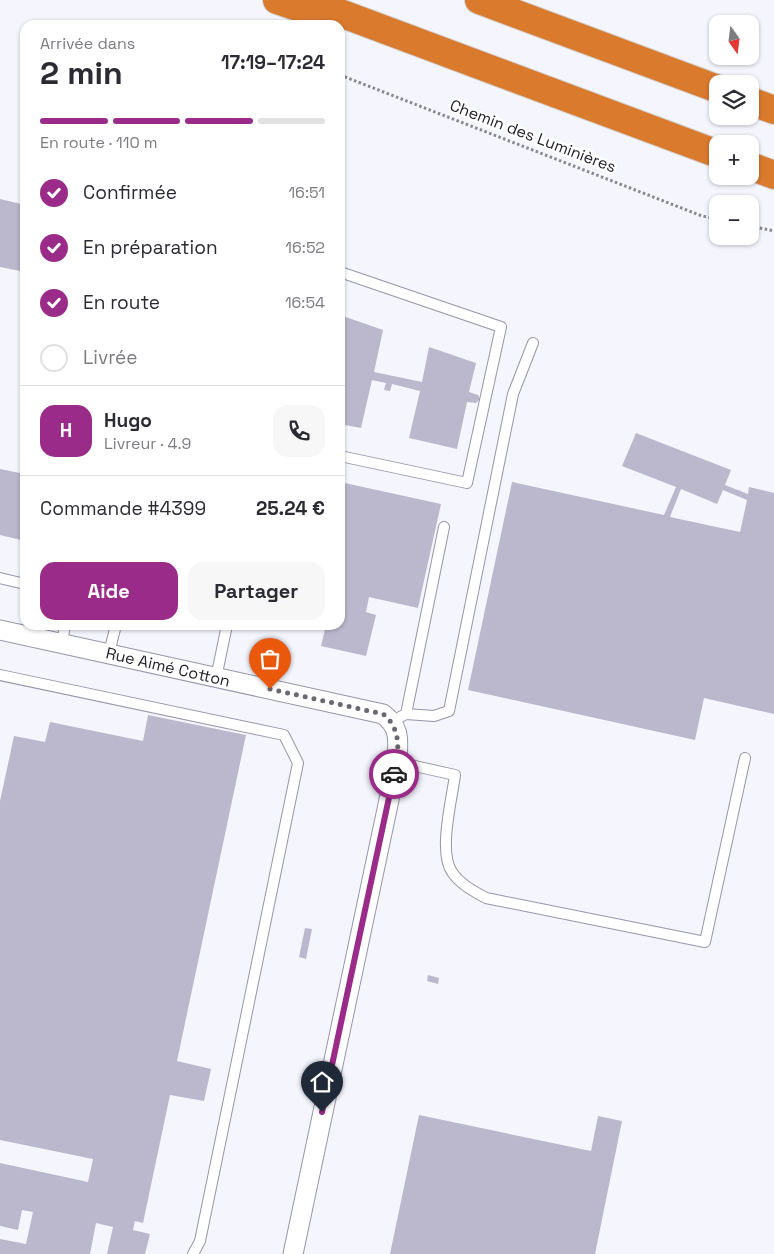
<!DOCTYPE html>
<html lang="fr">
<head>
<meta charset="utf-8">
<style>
  :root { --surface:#fff; --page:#f7f7f7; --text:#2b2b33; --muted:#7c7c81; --line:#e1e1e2; --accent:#9b2b89 }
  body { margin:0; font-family:"Space Grotesk",sans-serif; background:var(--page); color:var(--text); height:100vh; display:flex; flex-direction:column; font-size:19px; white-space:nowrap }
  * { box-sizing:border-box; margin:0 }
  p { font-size:16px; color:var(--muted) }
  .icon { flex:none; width:28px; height:28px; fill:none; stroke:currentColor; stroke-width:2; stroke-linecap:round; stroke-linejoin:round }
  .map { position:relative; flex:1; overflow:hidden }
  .panel { position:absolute; left:20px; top:20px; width:325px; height:610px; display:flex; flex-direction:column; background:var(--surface); border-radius:15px; box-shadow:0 1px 4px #0004 }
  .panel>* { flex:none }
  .needle { width:32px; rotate:166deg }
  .tools { position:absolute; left:709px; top:15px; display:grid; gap:10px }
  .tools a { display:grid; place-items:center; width:50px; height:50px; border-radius:10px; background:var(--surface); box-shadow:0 1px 4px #0004; font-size:25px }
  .pin { position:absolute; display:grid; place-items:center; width:42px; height:42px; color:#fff; margin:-51px -21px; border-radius:50% 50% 50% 0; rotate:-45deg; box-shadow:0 0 5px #0007 }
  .pin .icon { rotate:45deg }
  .courier { position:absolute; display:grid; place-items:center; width:50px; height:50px; margin:-25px; border:4px solid #9b2b89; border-radius:50%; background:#fff; color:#222; box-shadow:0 1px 6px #0007 }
  .head em { font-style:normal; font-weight:700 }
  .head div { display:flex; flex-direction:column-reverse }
  .head { display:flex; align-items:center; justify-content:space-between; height:85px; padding:0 20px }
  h1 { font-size:32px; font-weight:700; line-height:38px }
  .bar { display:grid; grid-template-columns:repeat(4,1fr); gap:8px 5px; align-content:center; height:60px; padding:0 20px }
  .bar i { height:6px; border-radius:4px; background:var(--line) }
  .bar .on { background:var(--accent) }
  .bar p { grid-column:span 4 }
  .line { display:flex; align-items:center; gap:12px; padding:0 20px; border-top:1px solid var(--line) }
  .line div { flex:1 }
  .round { display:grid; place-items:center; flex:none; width:52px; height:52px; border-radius:15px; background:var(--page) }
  ol { padding:0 20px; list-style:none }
  li { display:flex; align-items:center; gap:15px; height:55px }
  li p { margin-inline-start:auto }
  li .icon { padding:5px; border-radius:50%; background:var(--accent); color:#fff; stroke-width:4 }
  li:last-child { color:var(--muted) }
  li i { width:28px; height:28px; border:2px solid var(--line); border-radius:50% }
  .action { display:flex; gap:10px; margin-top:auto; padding:10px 20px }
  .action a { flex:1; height:58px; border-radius:15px; background:var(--accent); color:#fff; font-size:20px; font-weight:700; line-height:58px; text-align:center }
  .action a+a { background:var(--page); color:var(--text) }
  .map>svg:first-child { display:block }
  .building { fill:#bbb8ce; fill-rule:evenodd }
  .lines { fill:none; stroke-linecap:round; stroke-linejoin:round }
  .service-casing { stroke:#9795aa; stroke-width:12 }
  .minor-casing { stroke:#9795aa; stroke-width:21 }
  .motorway-casing { stroke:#d2d2d4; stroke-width:30 }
  .path { stroke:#888890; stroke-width:3; stroke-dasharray:2.5 2.5; stroke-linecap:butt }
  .service { stroke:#fff; stroke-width:10 }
  .minor { stroke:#fff; stroke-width:19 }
  .motorway { stroke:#da7a2d; stroke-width:28 }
  .done { stroke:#6a6972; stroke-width:5; stroke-dasharray:0 9 }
  .route { stroke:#9b2b89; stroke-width:6 }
  .labels { text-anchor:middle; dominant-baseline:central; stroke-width:5; stroke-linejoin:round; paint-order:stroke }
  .street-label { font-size:16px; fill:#1f1e26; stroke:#fff }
</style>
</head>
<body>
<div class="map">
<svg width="774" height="1254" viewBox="0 0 774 1254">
  <rect width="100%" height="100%" fill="#f5f5fe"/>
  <path class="building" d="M0 199 25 205V272L0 267Z
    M340 315 383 330 374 372 422 382 429 347 476 363 469 392 478 395 480 399 476 403 467 402 457 449 409 438 420 391 392 384 390 391 384 390 386 383 372 380 361 428 340 424Z
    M636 433 731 470 725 485 748 494 749 487 774 493V714L704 698 695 740 468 690 512 482 664 515 676 487 622 466ZM681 489 717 504 723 490 747 500 740 532 670 517Z
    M0 469 25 474V541L0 535Z
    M340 482 441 504 418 608 369 597 366 612 376 615 366 656 321 646 326 625H340Z
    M148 715 246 735 177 1061 211 1069 204 1101 170 1095 143 1223 135 1221 133 1230 150 1234 145 1254H107L113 1227 96 1223 90 1254H0V1239L26 1244 33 1212 22 1210 18 1230 0 1226V1163L88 1182 93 1159 0 1140V801L14 736 45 742 50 722 143 741Z
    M305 928 312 929 306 959 299 957Z
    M428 975 439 978 438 984 427 981Z
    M419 1115 591 1151 598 1116 622 1121 595 1254H390Z"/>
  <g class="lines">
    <g class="service-casing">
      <path id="service" d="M340 272 501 327 467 483 340 456
        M0 578 25 584
        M62 643 65 625
        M109 653 116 625
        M0 675 284 735 298 763 200 1241 193 1254
        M216 678 227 625
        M406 714 434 716 449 711 513 394 533 343
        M400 717 406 714 444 527
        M397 762 455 775C452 799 438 852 452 872 460 884 473 891 486 898L705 942 745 758"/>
    </g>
    <g class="minor-casing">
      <path id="minor" d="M0 630 383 714C401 728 398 740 397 762L293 1254"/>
    </g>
    <g class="motorway-casing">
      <path id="motorway" d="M277 0 321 15
        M305 0 718 154
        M479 0 718 89
        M750 101 774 110
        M750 166 774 175"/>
    </g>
    <path class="path" d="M340 75 702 216 718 219
      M750 226 774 231"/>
    <use href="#service" class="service"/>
    <use href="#minor" class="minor"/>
    <use href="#motorway" class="motorway"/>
  </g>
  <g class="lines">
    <path class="done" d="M270 689 383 714C402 729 399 752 394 774"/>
    <path class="route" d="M322 1112 394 774"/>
  </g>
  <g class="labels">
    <g class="street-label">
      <text transform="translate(533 136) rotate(21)">Chemin des Luminières</text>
      <text transform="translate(168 667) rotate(13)">Rue Aimé Cotton</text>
    </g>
  </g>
</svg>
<div class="tools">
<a><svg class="needle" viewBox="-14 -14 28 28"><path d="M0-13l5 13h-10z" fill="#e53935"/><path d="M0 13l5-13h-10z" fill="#7c7c81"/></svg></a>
<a><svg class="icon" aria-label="layers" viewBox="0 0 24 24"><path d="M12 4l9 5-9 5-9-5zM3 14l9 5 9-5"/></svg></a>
<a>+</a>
<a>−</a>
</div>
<div class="pin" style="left:270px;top:689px;background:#ea580c"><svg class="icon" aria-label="bag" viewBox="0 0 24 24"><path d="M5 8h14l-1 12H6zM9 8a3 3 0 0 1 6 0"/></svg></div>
<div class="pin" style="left:322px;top:1112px;background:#1f2937"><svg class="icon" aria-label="home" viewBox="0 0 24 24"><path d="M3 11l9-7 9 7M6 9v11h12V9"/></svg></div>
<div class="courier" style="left:394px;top:774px"><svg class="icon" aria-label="car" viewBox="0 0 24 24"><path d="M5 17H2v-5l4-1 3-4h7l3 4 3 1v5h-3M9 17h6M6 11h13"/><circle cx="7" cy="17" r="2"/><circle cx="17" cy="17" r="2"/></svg></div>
<section class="panel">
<div class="head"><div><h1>2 min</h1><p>Arrivée dans</p></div><em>17:19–17:24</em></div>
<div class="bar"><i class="on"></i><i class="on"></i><i class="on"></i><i></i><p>En route · 110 m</p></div>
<ol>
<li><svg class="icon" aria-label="check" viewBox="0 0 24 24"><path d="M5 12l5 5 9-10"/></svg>Confirmée<p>16:51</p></li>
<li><svg class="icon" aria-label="check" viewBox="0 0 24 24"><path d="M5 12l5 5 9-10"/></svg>En préparation<p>16:52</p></li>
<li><svg class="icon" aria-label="check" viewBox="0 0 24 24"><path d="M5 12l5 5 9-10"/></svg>En route<p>16:54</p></li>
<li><i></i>Livrée</li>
</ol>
<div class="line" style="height:90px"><b class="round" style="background:var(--accent);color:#fff">H</b><div><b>Hugo</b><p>Livreur · 4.9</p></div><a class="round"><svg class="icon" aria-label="phone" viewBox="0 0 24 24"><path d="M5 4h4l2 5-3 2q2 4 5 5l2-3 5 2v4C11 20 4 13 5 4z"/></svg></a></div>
<div class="line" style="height:65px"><div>Commande #4399</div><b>25.24 €</b></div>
<div class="action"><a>Aide</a><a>Partager</a></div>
</section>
</div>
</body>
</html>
